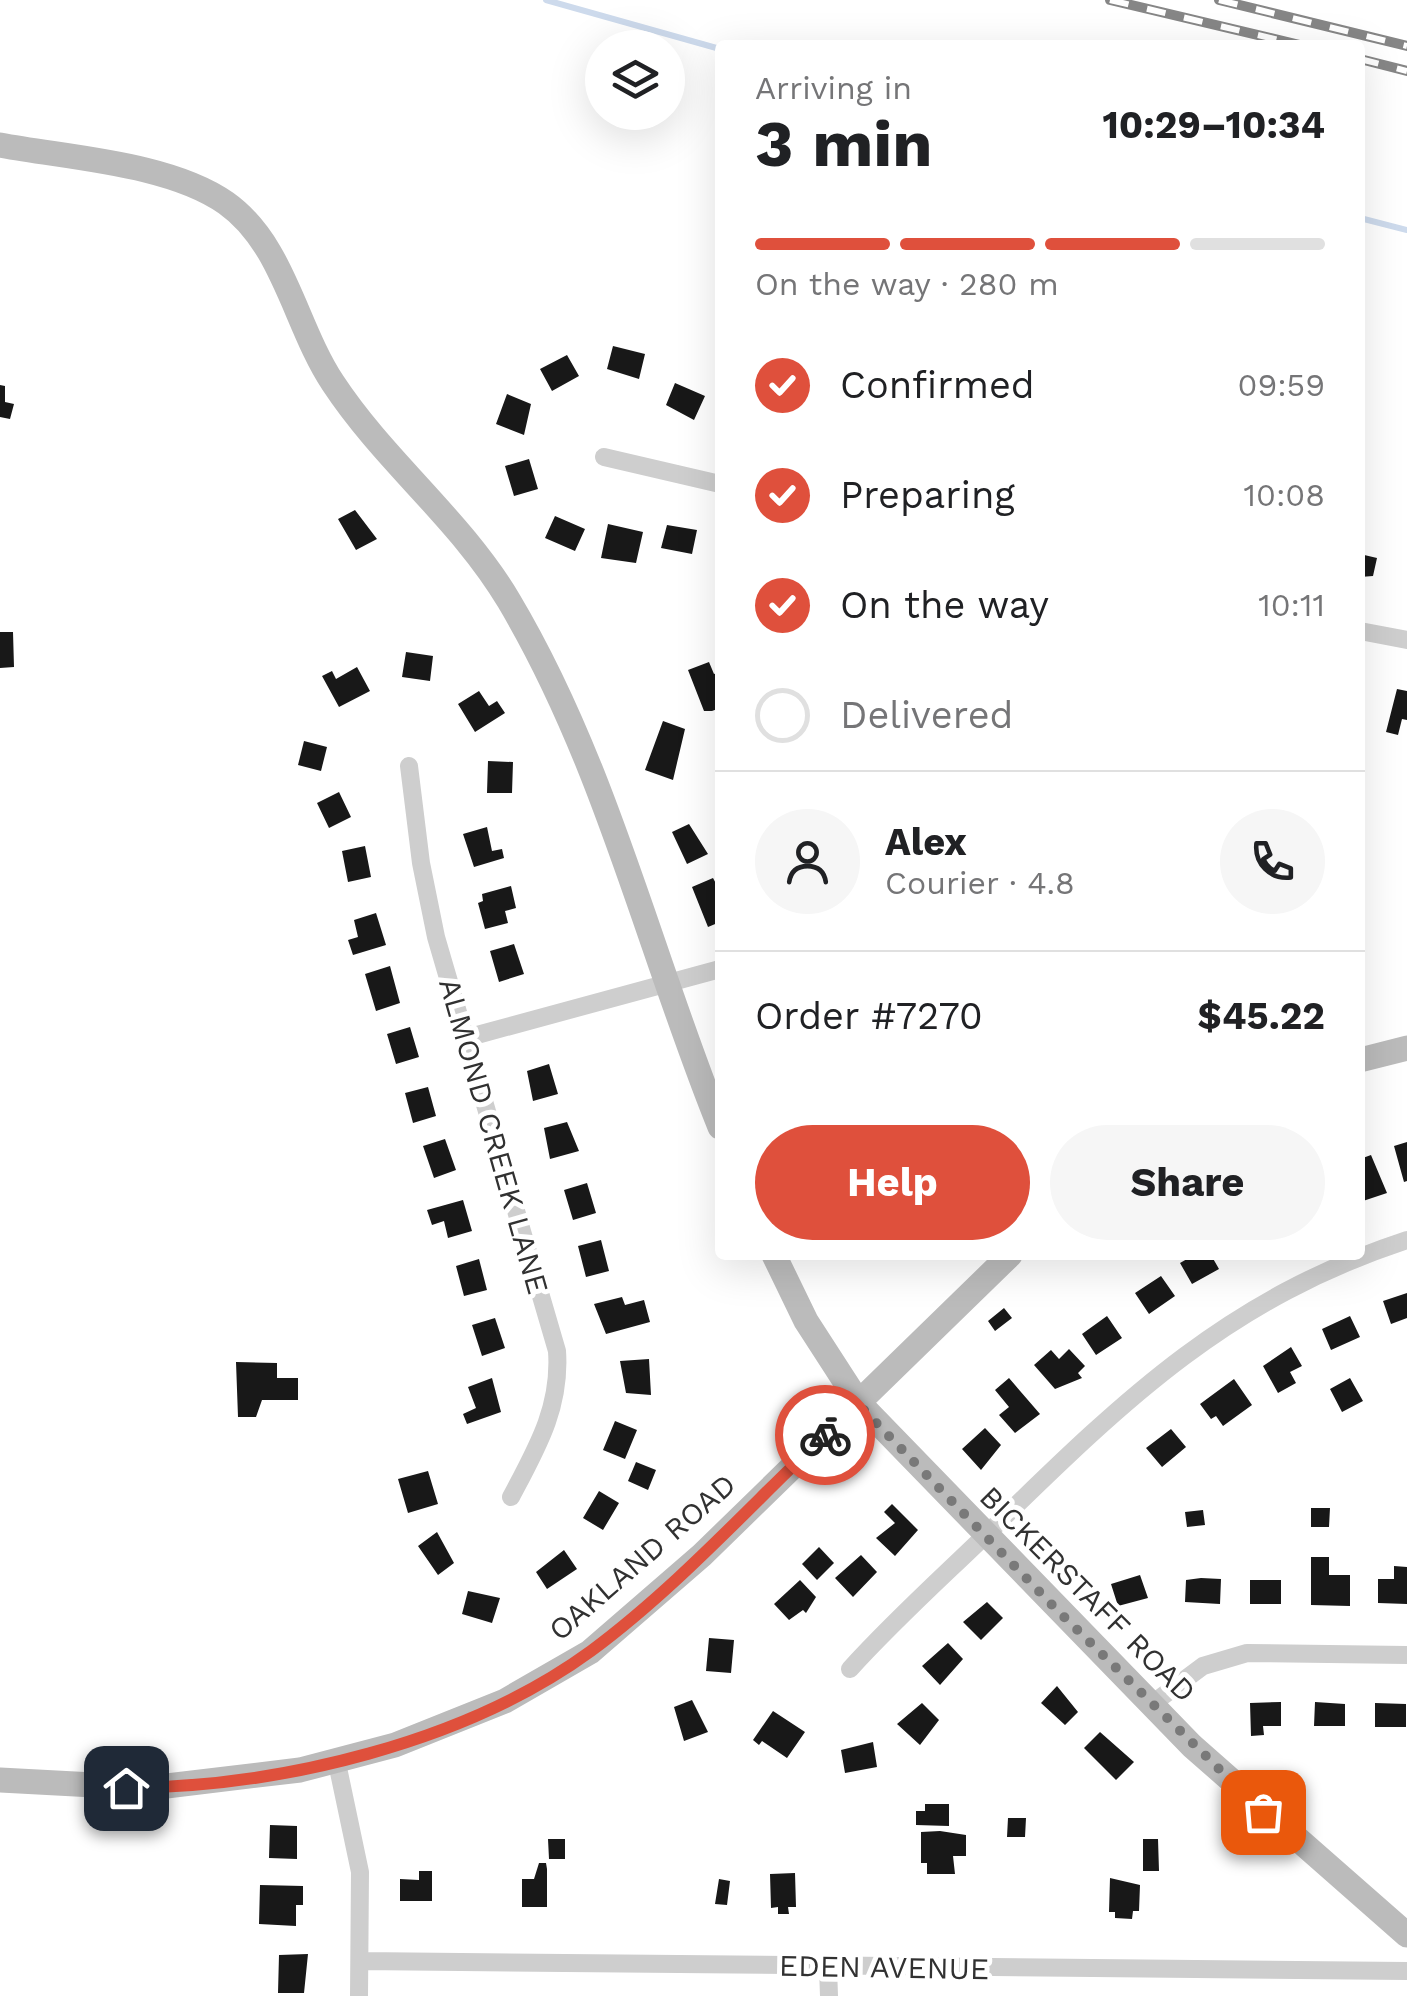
<!DOCTYPE html>
<html lang="en">
<head>
<meta charset="utf-8">
<style>
  :root { --surface:#fff; --page:#f6f6f6; --text:#202124; --muted:#757577; --line:#e0e0e0; --accent:#df503c }
  body { margin:0; font-family:"Work Sans",sans-serif; background:var(--page); color:var(--text); height:100vh; display:flex; flex-direction:column; font-size:38px; white-space:nowrap }
  * { box-sizing:border-box; margin:0 }
  p { font-size:32px; color:var(--muted) }
  .icon { flex:none; width:55px; height:55px; fill:none; stroke:currentColor; stroke-width:2; stroke-linecap:round; stroke-linejoin:round }
  .map { position:relative; flex:1; overflow:hidden }
  .details { position:absolute; left:715px; top:40px; width:650px; height:1220px; display:flex; flex-direction:column; background:var(--surface); border-radius:10px; box-shadow:0 10px 40px #0002 }
  .details>* { flex:none }
  .controls { position:absolute; left:585px; top:30px; display:grid; gap:20px }
  .controls a { display:grid; place-items:center; width:100px; height:100px; border-radius:50%; background:var(--surface); box-shadow:0 10px 40px #0002; font-size:50px }
  .pin { position:absolute; display:grid; place-items:center; width:85px; height:85px; color:#fff; margin:-42px; border-radius:20px; box-shadow:0 5px 15px #0006 }
  .courier { position:absolute; display:grid; place-items:center; width:100px; height:100px; margin:-50px; border:8px solid #df503c; border-radius:50%; background:#fff; color:#222; box-shadow:0 2px 12px #0007 }
  .overview em { font-style:normal; font-weight:700 }
  .overview div { display:flex; flex-direction:column-reverse }
  .overview { display:flex; align-items:center; justify-content:space-between; height:170px; padding:0 40px }
  h1 { font-size:65px; font-weight:700; line-height:75px }
  .bar { display:grid; grid-template-columns:repeat(4,1fr); gap:15px 10px; align-content:center; height:120px; padding:0 40px }
  .bar i { height:12px; border-radius:8px; background:var(--line) }
  .bar .selected { background:var(--accent) }
  .bar p { grid-column:span 4 }
  .line { display:flex; align-items:center; gap:25px; padding:0 40px; border-top:2px solid var(--line) }
  .line div { flex:1 }
  .round { display:grid; place-items:center; flex:none; width:105px; height:105px; border-radius:52px; background:var(--page) }
  ol { padding:0 40px; list-style:none }
  li { display:flex; align-items:center; gap:30px; height:110px }
  li p { margin-inline-start:auto }
  li .icon { padding:10px; border-radius:50%; background:var(--accent); color:#fff; stroke-width:4 }
  li:last-child { color:var(--muted) }
  li i { width:55px; height:55px; border:5px solid var(--line); border-radius:50% }
  .button { display:flex; gap:20px; margin-top:auto; padding:20px 40px }
  .button a { flex:1; height:115px; border-radius:60px; background:var(--accent); color:#fff; font-size:40px; font-weight:700; line-height:115px; text-align:center }
  .button a+a { background:var(--page); color:var(--text) }
  .map>svg:first-child { display:block }
  .lines { fill:none; stroke-linecap:round; stroke-linejoin:round }
  .stream { stroke:#cddaec; stroke-width:6 }
  .building { fill:#181818 }
  .street { stroke:#cecece; stroke-width:18 }
  .secondary { stroke:#bbb; stroke-width:25 }
  .rail-casing { stroke:#868686; stroke-width:10 }
  .rail { stroke:#fff; stroke-width:6; stroke-dasharray:19; stroke-linecap:butt }
  .done { stroke:#797979; stroke-width:10; stroke-dasharray:0 18 }
  .route { stroke:#df503c; stroke-width:12 }
  .labels { text-anchor:middle; dominant-baseline:central; stroke-width:10; stroke-linejoin:round; paint-order:stroke }
  .street-label { font-size:30px; fill:#313131; stroke:#fff }
</style>
</head>
<body>
<div class="map">
<svg width="1407" height="1996" viewBox="0 0 1407 1996">
  <rect width="100%" height="100%" fill="#fff"/>
  <g class="lines">
    <path class="stream" d="M546 0 720 49
      M1360 218 1407 230"/>
  </g>
  <path class="building" d="M613 346 645 354 639 379 607 369Z
    M567 355 579 376 552 391 540 369Z
    M675 383 705 396 694 420 666 405Z
    M0 385 5 386V402L14 404 10 419 0 417Z
    M507 394 531 404 524 435 496 424Z
    M529 459 538 489 514 496 505 466Z
    M355 510 377 539 356 550 338 519Z
    M555 516 585 529 575 551 545 538Z
    M608 524 643 532 636 563 601 558Z
    M667 525 697 530 692 554 661 548Z
    M1360 554 1377 558 1373 576 1360 577Z
    M0 632H13L14 667 0 668Z
    M406 652 433 656 430 681 402 677Z
    M709 662 714 674 720 672V708L712 711H704L688 670Z
    M357 667 370 691 339 707 322 676 332 671 336 679Z
    M1397 689 1407 691V720L1402 719 1398 735 1386 732Z
    M479 691 489 706 497 701 505 713 475 732 458 704Z
    M663 721 685 729 673 780 645 770Z
    M304 741 327 747 321 771 298 765Z
    M488 761 513 762 512 793H487Z
    M339 792 351 817 329 828 317 803Z
    M689 824 708 854 687 864 672 832Z
    M487 827 492 851 502 849 504 858 474 867 463 834Z
    M365 846 371 877 348 882 342 851Z
    M713 878 720 891V922L708 927 692 887Z
    M511 886 516 908 505 911 508 923 485 929 478 903 483 901 482 894Z
    M376 913 386 945 353 955 348 940 358 937 354 920Z
    M514 944 524 974 499 982 490 951Z
    M390 966 400 1003 376 1011 365 974Z
    M410 1027 419 1057 396 1064 387 1034Z
    M549 1064 558 1094 533 1101 527 1071Z
    M428 1087 436 1116 413 1123 405 1093Z
    M567 1122 579 1151 550 1159 544 1128Z
    M445 1139 456 1170 434 1178 423 1146Z
    M1407 1142V1181L1404 1182 1394 1146Z
    M1371 1155 1387 1193 1360 1202V1159Z
    M587 1183 596 1213 573 1220 564 1190Z
    M463 1200 472 1231 448 1238 444 1221 432 1225 427 1210Z
    M601 1240 609 1271 586 1277 578 1246Z
    M1194 1255H1211L1219 1269 1192 1284 1180 1263Z
    M479 1259 487 1290 464 1296 456 1266Z
    M1161 1276 1175 1296 1149 1314 1135 1293Z
    M1407 1293V1318L1391 1324 1383 1301Z
    M622 1297 625 1305 644 1300 650 1322 606 1334 594 1304Z
    M1004 1308 1012 1318 995 1331 988 1321Z
    M1107 1316 1122 1338 1096 1355 1082 1334Z
    M1350 1316 1360 1337 1331 1350 1322 1329Z
    M495 1318 505 1348 482 1356 472 1325Z
    M1291 1347 1302 1366 1290 1372 1296 1383 1278 1393 1263 1366Z
    M1069 1349 1085 1366 1078 1373 1082 1378 1055 1389 1034 1365 1051 1350 1059 1359Z
    M649 1359 651 1395 626 1393 620 1361Z
    M236 1362 277 1363V1378H298V1400H262L256 1417H238Z
    M492 1378 501 1412 467 1424 463 1414 476 1408 468 1387Z
    M1009 1378 1040 1414 1015 1433 999 1415 1009 1407 995 1390Z
    M1350 1378 1363 1401 1342 1412 1330 1389Z
    M1234 1379 1252 1405 1223 1426 1216 1416 1211 1419 1200 1404Z
    M615 1421 637 1430 625 1459 603 1450Z
    M985 1428 1001 1445 981 1470 962 1449Z
    M1171 1429 1186 1447 1162 1467 1146 1448Z
    M636 1462 656 1470 648 1490 628 1481Z
    M428 1471 438 1504 408 1513 398 1479Z
    M599 1491 619 1503 603 1530 583 1518Z
    M892 1504 918 1530 895 1556 876 1538 895 1523 884 1512Z
    M1311 1508H1330L1329 1527H1311Z
    M1203 1510 1205 1525 1187 1527 1185 1512Z
    M437 1532 454 1563 438 1575 418 1546Z
    M819 1547 834 1563 817 1580 802 1564Z
    M564 1550 577 1569 547 1589 536 1572Z
    M861 1555 877 1572 853 1597 835 1578Z
    M1311 1557H1329V1575H1350V1606L1311 1605Z
    M1394 1566 1407 1567V1604L1378 1603V1579H1394Z
    M1140 1575 1148 1598 1118 1606 1111 1584Z
    M1201 1578 1221 1579 1220 1604 1185 1602 1186 1580Z
    M800 1580 816 1597 806 1613 803 1610 789 1620 774 1604Z
    M1250 1580H1281V1604H1250Z
    M468 1591 500 1598 492 1623 462 1614Z
    M987 1602 1003 1618 981 1640 963 1622Z
    M709 1638 734 1640 731 1673 706 1671Z
    M948 1643 963 1659 940 1685 922 1666Z
    M1057 1686 1078 1712 1065 1725 1041 1703Z
    M692 1700 708 1732 684 1741 674 1707Z
    M1281 1702V1726H1263L1264 1735 1251 1736 1250 1703Z
    M1315 1702 1345 1704V1726H1314Z
    M922 1703 939 1720 920 1745 897 1724Z
    M1375 1703 1406 1704V1727H1375Z
    M773 1711 805 1732 787 1758 762 1741 759 1745 753 1740Z
    M1100 1732 1134 1762 1116 1780 1084 1748Z
    M873 1742 877 1767 845 1773 841 1750Z
    M925 1804H949V1826L916 1825V1811H925Z
    M1008 1818H1026L1025 1837H1007Z
    M270 1825 297 1826V1859L269 1858Z
    M940 1831 966 1835V1856H953L955 1874H927V1863H921V1832Z
    M548 1839H565V1859H549Z
    M1143 1839H1158L1159 1871H1143Z
    M539 1863H546L547 1869V1907H522V1879H534Z
    M419 1871H432V1901H400V1879L419 1880Z
    M795 1873 796 1907H788L789 1914H778V1907L771 1908 770 1874Z
    M1110 1878 1140 1885 1139 1911H1133L1132 1919 1115 1918V1912H1109Z
    M719 1879 730 1881 727 1905 715 1904Z
    M260 1885 303 1886V1905H296V1926L259 1924Z
    M308 1954 304 1993H278L279 1955Z"/>
  <g class="lines">
    <path class="street" d="M604 457 720 484
      M1360 631 1407 640
      M409 766 421 863 436 937 557 1351C561 1407 537 1448 511 1497
      M466 1038 720 969
      M850 1669C896 1618 948 1572 997 1524 1127 1397 1230 1298 1407 1240
      M1152 1704 1203 1666 1247 1653 1407 1655
      M337 1763 360 1872 359 1996
      M361 1961 1407 1971
      M828 1967 829 1996"/>
    <path class="secondary" d="M0 145C68 158 169 163 226 203 284 244 295 326 333 383 385 462 461 520 509 601 606 764 649 952 720 1127
      M1360 1060 1407 1048
      M774 1255 806 1321 859 1403 1192 1746 1407 1935
      M0 1780 150 1788 300 1770 395 1745 505 1701 590 1652 702 1555 1010 1255"/>
    <g class="rail-casing">
      <path id="rail" d="M1110 0 1300 45
        M1219 0 1407 46
        M1360 59 1407 71"/>
    </g>
    <use href="#rail" class="rail"/>
  </g>
  <g class="lines">
    <path class="done" d="M825 1435 858 1404 1056 1609 1263 1812"/>
    <path class="route" d="M126 1788C279 1787 465 1743 591 1651 676 1588 748 1508 825 1435"/>
  </g>
  <g class="labels">
    <g class="street-label">
      <text transform="translate(494 1136) rotate(74)">ALMOND CREEK LANE</text>
      <text transform="translate(642 1557) rotate(-41)">OAKLAND ROAD</text>
      <text transform="translate(1088 1594) rotate(45)">BICKERSTAFF ROAD</text>
      <text transform="translate(884 1967) rotate(1)">EDEN AVENUE</text>
    </g>
  </g>
</svg>
<div class="controls">
<a><svg class="icon" aria-label="layers" viewBox="0 0 24 24"><path d="M12 4l9 5-9 5-9-5zM3 14l9 5 9-5"/></svg></a>
</div>
<div class="pin" style="left:1263px;top:1812px;background:#ea580c"><svg class="icon" aria-label="bag" viewBox="0 0 24 24"><path d="M5 8h14l-1 12H6zM9 8a3 3 0 0 1 6 0"/></svg></div>
<div class="pin" style="left:126px;top:1788px;background:#1f2937"><svg class="icon" aria-label="home" viewBox="0 0 24 24"><path d="M3 11l9-7 9 7M6 9v11h12V9"/></svg></div>
<div class="courier" style="left:825px;top:1435px"><svg class="icon" aria-label="bike" viewBox="0 0 24 24"><circle cx="6" cy="16" r="4"/><circle cx="18" cy="16" r="4"/><path d="M6 16l4-8h5l3 8M10 8l3 8H6M13 5h3"/></svg></div>
<section class="details">
<div class="overview"><div><h1>3 min</h1><p>Arriving in</p></div><em>10:29–10:34</em></div>
<div class="bar"><i class="selected"></i><i class="selected"></i><i class="selected"></i><i></i><p>On the way · 280 m</p></div>
<ol>
<li><svg class="icon" aria-label="check" viewBox="0 0 24 24"><path d="M5 12l5 5 9-10"/></svg>Confirmed<p>09:59</p></li>
<li><svg class="icon" aria-label="check" viewBox="0 0 24 24"><path d="M5 12l5 5 9-10"/></svg>Preparing<p>10:08</p></li>
<li><svg class="icon" aria-label="check" viewBox="0 0 24 24"><path d="M5 12l5 5 9-10"/></svg>On the way<p>10:11</p></li>
<li><i></i>Delivered</li>
</ol>
<div class="line" style="height:180px"><a class="round"><svg class="icon" aria-label="person" viewBox="0 0 24 24"><circle cx="12" cy="8" r="4"/><path d="M4 21q1-7 8-7t8 7"/></svg></a><div><b>Alex</b><p>Courier · 4.8</p></div><a class="round"><svg class="icon" aria-label="phone" viewBox="0 0 24 24"><path d="M5 4h4l2 5-3 2q2 4 5 5l2-3 5 2v4C11 20 4 13 5 4z"/></svg></a></div>
<div class="line" style="height:130px"><div>Order #7270</div><b>$45.22</b></div>
<div class="button"><a>Help</a><a>Share</a></div>
</section>
</div>
</body>
</html>
